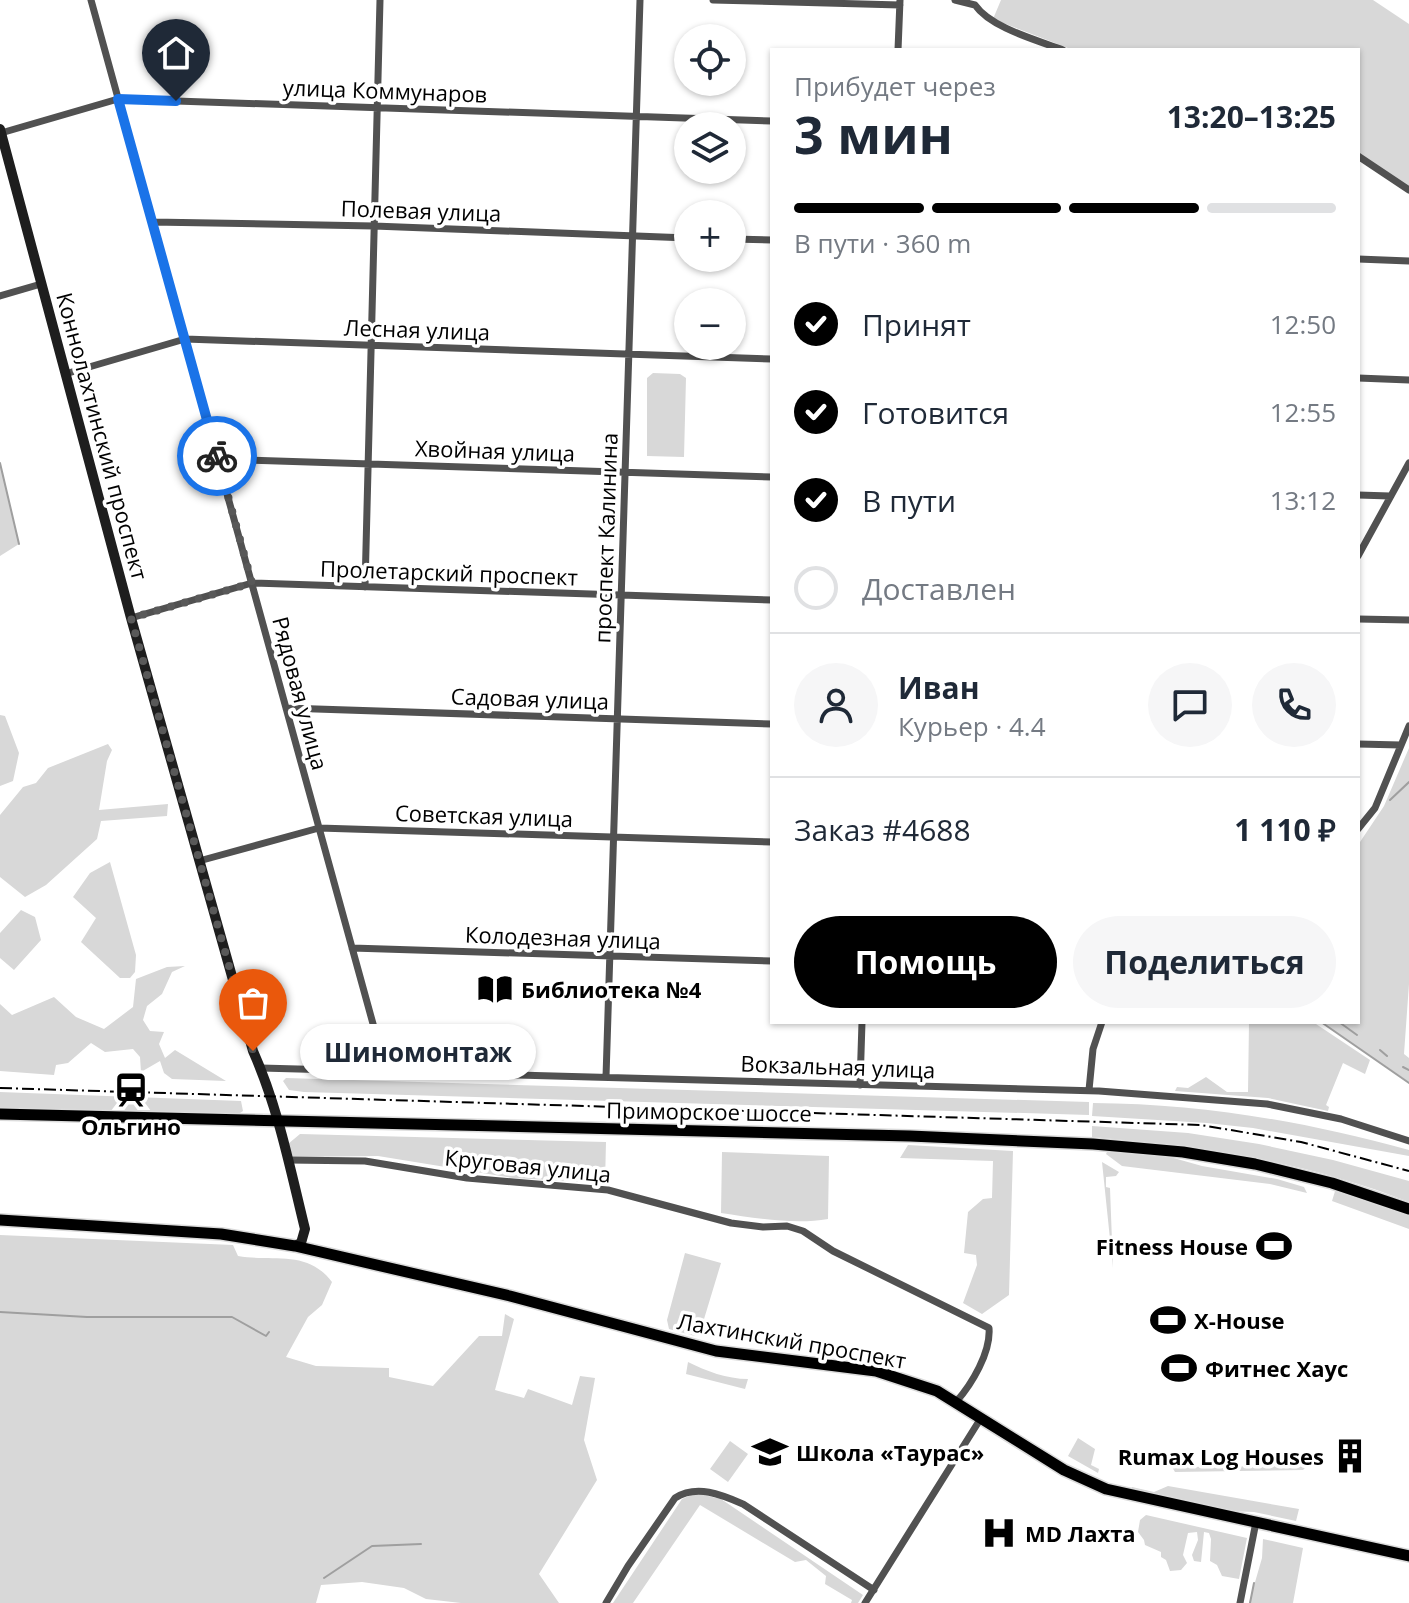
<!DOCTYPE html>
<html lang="ru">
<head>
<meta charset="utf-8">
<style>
  :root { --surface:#fff; --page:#f6f6f7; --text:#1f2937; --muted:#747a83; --line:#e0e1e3; --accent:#000 }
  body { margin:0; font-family:"Open Sans",sans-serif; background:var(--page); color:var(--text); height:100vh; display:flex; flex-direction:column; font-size:30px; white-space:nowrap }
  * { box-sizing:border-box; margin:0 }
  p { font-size:26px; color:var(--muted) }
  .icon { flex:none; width:44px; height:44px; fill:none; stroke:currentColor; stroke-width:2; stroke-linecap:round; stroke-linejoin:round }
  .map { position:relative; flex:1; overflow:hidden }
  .details { position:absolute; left:770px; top:48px; width:590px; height:976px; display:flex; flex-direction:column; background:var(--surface); border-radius:0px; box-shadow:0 2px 6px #0004 }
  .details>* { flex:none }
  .tools { position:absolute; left:674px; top:24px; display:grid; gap:16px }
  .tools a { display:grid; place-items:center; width:72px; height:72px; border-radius:50%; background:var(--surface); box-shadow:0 2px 6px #0004; font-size:40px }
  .pin { position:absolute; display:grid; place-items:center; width:68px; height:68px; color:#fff; margin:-82px -34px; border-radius:50% 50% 50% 0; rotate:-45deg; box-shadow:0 0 8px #0007 }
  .pin .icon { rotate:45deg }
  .courier { position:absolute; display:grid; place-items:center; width:80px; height:80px; margin:-40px; border:6px solid #1a73e8; border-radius:50%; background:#fff; color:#222; box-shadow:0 2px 10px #0007 }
  .bubble { position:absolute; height:56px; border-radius:28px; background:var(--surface); box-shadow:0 2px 6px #0004; font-size:26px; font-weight:700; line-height:56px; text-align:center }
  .summary em { font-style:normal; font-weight:700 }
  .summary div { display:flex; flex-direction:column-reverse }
  .summary { display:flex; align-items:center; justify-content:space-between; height:136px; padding:0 24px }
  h1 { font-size:52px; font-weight:700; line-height:60px }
  .bar { display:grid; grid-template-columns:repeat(4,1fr); gap:12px 8px; align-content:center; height:96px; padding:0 24px }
  .bar i { height:10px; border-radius:6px; background:var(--line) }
  .bar .on { background:var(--accent) }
  .bar p { grid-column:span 4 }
  .line { display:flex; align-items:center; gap:20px; padding:0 24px; border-top:2px solid var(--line) }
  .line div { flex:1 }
  .round { display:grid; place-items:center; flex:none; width:84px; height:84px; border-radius:42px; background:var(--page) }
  ol { padding:0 24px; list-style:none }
  li { display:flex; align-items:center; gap:24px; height:88px }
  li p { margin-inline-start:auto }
  li .icon { padding:8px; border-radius:50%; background:var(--accent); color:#fff; stroke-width:4 }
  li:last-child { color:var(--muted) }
  li i { width:44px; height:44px; border:4px solid var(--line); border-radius:50% }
  .button { display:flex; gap:16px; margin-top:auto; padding:16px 24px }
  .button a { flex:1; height:92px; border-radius:48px; background:var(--accent); color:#fff; font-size:32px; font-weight:700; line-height:92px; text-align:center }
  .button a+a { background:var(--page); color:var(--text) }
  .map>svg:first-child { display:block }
  .green { fill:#d8d8d8 }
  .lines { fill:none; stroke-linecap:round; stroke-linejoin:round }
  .stream { stroke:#9f9f9f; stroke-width:2 }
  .primary-casing { stroke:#dbdbdb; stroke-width:14 }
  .minor { stroke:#515151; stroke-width:7 }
  .secondary { stroke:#1e1e1e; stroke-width:10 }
  .primary { stroke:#000; stroke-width:11 }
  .rail { stroke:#000; stroke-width:2; stroke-dasharray:12 4 2 4; stroke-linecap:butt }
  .done { stroke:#595959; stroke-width:8; stroke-dasharray:0 14.4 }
  .route { stroke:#1a73e8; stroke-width:10 }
  .labels { text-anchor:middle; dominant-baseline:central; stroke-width:7; stroke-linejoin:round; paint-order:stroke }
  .street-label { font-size:22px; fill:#000; stroke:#fff }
  .poi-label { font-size:22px; font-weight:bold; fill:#000; stroke:#fff; text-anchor:start }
</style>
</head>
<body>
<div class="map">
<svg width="1409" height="1603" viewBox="0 0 1409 1603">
  <rect width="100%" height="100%" fill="#fff"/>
  <path class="green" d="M1001 0H1373L1409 24V187L1358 153V50H1073L993 19Z
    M653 373 680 374 686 378 684 457 647 456V378Z
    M0 463 19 544 0 556Z
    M0 715 5 716 19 753 13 781 0 786Z
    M108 744 112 750 107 761 99 810 168 804 167 816 101 821 97 839 46 885 25 897 0 877V815L23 787 36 783 48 768Z
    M1409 748V984L1404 1054 1409 1058V1082L1320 1022H1358V845L1384 806Z
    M110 862 136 955 135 972 130 978H120L81 942 96 918 73 897 90 873Z
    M21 910 35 917 41 940 14 970 0 958V933Z
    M185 966 172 972 162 994 147 1006 143 1020 150 1031 164 1032 159 1044 165 1058 175 1050 226 1081 172 1079 164 1073 160 1061 141 1072 140 1057 133 1049 105 1052 91 1043 68 1063 56 1065 54 1075 0 1071V1004L12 1015 54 997 76 1017 104 1029 133 1007 136 979 167 967Z
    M1249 1022H1313L1370 1060 1365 1074 1343 1063 1326 1105 1329 1107 1328 1111 1268 1098 1175 1091 1177 1087 1188 1088 1206 1077 1227 1092H1248Z
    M286 1078 1089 1102V1115L304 1092 289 1090 283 1081Z
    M0 1092 241 1101 243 1111 237 1115 0 1108Z
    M1093 1103C1203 1104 1303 1121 1409 1150V1156L1253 1128 1207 1123 1092 1116Z
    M1092 1126 1188 1133 1259 1144 1333 1160 1409 1181V1202C1306 1161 1202 1147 1092 1137Z
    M300 1134 606 1142 605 1183 513 1178 378 1156 293 1157 288 1144Z
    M908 1145 1013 1151 1009 1295 982 1314 963 1303 977 1265 976 1255 964 1253 968 1212 983 1199 992 1198 993 1161 900 1158Z
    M1108 1150 1170 1157 1202 1166 1277 1179 1304 1187 1307 1193 1270 1184 1122 1166 1106 1154Z
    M722 1152 829 1156 828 1219C795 1225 755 1218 721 1213Z
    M1102 1162 1119 1172 1116 1176 1106 1177V1187L1110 1188 1113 1268Z
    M1336 1188 1409 1214V1229L1332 1201Z
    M0 1235 233 1245 238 1256C274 1262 307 1249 332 1282L322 1305 308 1317 286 1357 316 1366 389 1368V1377L433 1386 479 1336H502L505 1314 514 1319 495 1390 524 1398 528 1389 572 1405 580 1376 595 1378 584 1440 597 1480 539 1574 559 1603H461L426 1599 404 1588 362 1582 321 1585 316 1603H0Z
    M685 1253 721 1263 701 1329 695 1336 669 1329 667 1320Z
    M688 1362C706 1371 727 1379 748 1379L745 1389 686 1374Z
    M1078 1438 1095 1449 1091 1465 1099 1469 1098 1473 1068 1456Z
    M730 1441 748 1454 728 1482 710 1469Z
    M1307 1466 1303 1470 1175 1472 1172 1467Z
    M1168 1486 1299 1509 1296 1521 1254 1512 1226 1511 1130 1491 1132 1487 1154 1492Z
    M695 1493 721 1499 863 1595 858 1603H851L852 1600 825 1584 826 1576 806 1560 795 1562 700 1505 633 1603H613L682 1499Z
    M1146 1515 1247 1538 1239 1579 1222 1576 1217 1565 1210 1561 1211 1539 1209 1533 1204 1532 1201 1562 1194 1561 1192 1555 1198 1540 1197 1532 1188 1533 1183 1555 1187 1563 1181 1570 1170 1571 1166 1560 1161 1557V1552L1145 1545 1144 1540 1138 1532 1140 1520Z
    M1263 1539 1303 1548 1293 1603H1249L1262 1558Z"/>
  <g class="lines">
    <path class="stream" d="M0 463 19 544
      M1390 800 1409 782
      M1321 1022 1409 1083
      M1339 1022 1357 1035
      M1380 1050 1387 1056
      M1403 1067 1409 1070
      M0 1312 87 1317H232L266 1336 269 1332
      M324 1578 372 1546 421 1544
      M1250 1603 1254 1583"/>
    <g class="primary-casing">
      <path id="primary" d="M0 1114 910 1136 1093 1144 1183 1152 1255 1164 1332 1183 1409 1209
        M0 1220 221 1234 295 1246 510 1296 716 1351 876 1371 937 1391 1064 1470 1106 1489 1409 1556"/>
    </g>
    <path class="minor" d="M91 0 386 1071
      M713 0 900 5
      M955 0 975 5C991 28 1037 40 1063 50
      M898 50 900 0
      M1 133 118 99 772 121
      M1358 156 1409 190
      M152 222 374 226 688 238
      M732 239 772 240
      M1358 259 1409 261
      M0 296 41 284
      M65 374 185 339 772 359
      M1358 378 1409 380
      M217 459 772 477
      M1358 495 1390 496
      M1358 556 1409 463
      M365 587 380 0
      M131 618 252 583 772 600
      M1358 619 1409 620
      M286 708 772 724
      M1358 744 1401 745
      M1358 829 1375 808 1409 726
      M199 861 319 828 772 842
      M352 948 772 961
      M261 1068 1099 1091 1267 1104 1341 1119 1409 1141
      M606 1077 640 0
      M860 1085 862 1022
      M1089 1090 1093 1049 1102 1022
      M288 1160 365 1161 467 1178 608 1190 731 1223 763 1227 787 1226 803 1231 833 1251 989 1328C991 1352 972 1384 956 1402
      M606 1603 628 1566 675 1498C697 1484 722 1495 743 1504L874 1590
      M865 1603 981 1418
      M1240 1603 1256 1522"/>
    <path class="secondary" d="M0 129 131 618 253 1051C278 1107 290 1168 305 1229L301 1243 295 1246"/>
    <use href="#primary" class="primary"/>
    <path class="rail" d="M0 1088 1201 1125 1301 1142 1409 1171"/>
  </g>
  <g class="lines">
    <path class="done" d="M217 456 252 583 131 618 253 1051"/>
    <path class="route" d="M176 101 118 99 217 456"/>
  </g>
  <defs>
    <g id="library-bare" transform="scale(2.76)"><path d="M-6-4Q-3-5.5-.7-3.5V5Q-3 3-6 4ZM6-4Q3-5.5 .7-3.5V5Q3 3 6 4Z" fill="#000" stroke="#fff" stroke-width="2.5" paint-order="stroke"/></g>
    <g id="station-bare" transform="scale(2.76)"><path d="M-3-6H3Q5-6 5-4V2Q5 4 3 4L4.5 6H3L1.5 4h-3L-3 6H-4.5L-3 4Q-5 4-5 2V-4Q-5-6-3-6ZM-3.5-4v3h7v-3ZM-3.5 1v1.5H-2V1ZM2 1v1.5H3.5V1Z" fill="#000" stroke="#fff" stroke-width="2.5" paint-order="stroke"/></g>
    <g id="stadium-bare" transform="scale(2.76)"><path d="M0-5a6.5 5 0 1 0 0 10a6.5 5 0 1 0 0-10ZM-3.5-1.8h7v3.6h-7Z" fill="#000" stroke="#fff" stroke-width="2.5" paint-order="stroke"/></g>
    <g id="school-bare" transform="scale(2.76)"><path d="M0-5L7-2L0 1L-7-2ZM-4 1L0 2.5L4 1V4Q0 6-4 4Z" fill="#000" stroke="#fff" stroke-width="2.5" paint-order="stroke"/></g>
    <g id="building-bare" transform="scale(2.76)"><path d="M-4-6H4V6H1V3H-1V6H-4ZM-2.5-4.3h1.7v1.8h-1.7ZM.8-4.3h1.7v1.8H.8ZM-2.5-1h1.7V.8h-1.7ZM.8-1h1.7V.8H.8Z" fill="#000" stroke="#fff" stroke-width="2.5" paint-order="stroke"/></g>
    <g id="hospital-bare" transform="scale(2.76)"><path d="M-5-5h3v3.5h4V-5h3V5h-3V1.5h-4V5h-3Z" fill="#000" stroke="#fff" stroke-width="2.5" paint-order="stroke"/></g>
  </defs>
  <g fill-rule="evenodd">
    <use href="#library-bare" x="495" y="989"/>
    <use href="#station-bare" x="131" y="1090"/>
    <use href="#stadium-bare" x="1274" y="1246"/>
    <use href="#stadium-bare" x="1168" y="1320"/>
    <use href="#stadium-bare" x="1179" y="1368"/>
    <use href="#school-bare" x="770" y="1452"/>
    <use href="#building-bare" x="1350" y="1456"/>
    <use href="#hospital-bare" x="999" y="1533"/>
  </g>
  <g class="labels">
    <g class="street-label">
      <text transform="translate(385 90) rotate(2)">улица Коммунаров</text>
      <text transform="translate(421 210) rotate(2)">Полевая улица</text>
      <text transform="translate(417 329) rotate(2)">Лесная улица</text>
      <text transform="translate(103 436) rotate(75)">Коннолахтинский проспект</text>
      <text transform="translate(495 450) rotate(2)">Хвойная улица</text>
      <text transform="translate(605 538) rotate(-88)">проспект Калинина</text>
      <text transform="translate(449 572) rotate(2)">Пролетарский проспект</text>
      <text transform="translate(301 693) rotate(75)">Рядовая улица</text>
      <text transform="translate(530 698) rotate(2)">Садовая улица</text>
      <text transform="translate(484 815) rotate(2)">Советская улица</text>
      <text transform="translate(563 937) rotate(2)">Колодезная улица</text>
      <text transform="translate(838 1066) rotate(2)">Вокзальная улица</text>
      <text transform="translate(709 1111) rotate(1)">Приморское шоссе</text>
      <text transform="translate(528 1165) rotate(6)">Круговая улица</text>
      <text transform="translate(792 1340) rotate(10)">Лахтинский проспект</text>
    </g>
    <g class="poi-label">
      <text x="521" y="989">Библиотека №4</text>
      <text x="131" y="1126" text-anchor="middle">Ольгино</text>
      <text x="1248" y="1246" text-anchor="end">Fitness House</text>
      <text x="1194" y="1320">X-House</text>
      <text x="1205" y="1368">Фитнес Хаус</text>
      <text x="796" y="1452">Школа «Таурас»</text>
      <text x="1324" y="1456" text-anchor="end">Rumax Log Houses</text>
      <text x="1025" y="1533">MD Лахта</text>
    </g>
  </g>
</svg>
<div class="tools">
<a><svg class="icon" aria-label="locate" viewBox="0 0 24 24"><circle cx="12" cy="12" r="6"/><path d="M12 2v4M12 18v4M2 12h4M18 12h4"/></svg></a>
<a><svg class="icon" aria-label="layers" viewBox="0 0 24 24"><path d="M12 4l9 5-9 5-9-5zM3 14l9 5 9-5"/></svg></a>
<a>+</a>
<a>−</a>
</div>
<div class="pin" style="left:253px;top:1051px;background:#ea580c"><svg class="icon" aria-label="bag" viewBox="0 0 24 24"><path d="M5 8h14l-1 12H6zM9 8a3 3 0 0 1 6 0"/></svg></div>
<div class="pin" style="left:176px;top:101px;background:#1f2937"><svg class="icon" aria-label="home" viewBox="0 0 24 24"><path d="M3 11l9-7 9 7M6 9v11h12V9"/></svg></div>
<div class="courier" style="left:217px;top:456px"><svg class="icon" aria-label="bike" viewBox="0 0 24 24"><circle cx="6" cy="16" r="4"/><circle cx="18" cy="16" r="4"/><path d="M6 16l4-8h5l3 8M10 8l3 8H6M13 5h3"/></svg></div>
<div class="bubble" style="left:300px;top:1024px;width:236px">Шиномонтаж</div>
<section class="details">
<div class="summary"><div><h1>3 мин</h1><p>Прибудет через</p></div><em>13:20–13:25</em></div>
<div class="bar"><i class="on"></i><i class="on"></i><i class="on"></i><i></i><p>В пути · 360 m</p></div>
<ol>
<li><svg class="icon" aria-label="check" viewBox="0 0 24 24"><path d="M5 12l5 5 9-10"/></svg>Принят<p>12:50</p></li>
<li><svg class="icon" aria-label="check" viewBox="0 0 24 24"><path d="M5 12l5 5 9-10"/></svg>Готовится<p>12:55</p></li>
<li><svg class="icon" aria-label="check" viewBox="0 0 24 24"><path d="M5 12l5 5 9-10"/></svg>В пути<p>13:12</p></li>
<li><i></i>Доставлен</li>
</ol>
<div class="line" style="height:144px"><a class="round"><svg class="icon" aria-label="person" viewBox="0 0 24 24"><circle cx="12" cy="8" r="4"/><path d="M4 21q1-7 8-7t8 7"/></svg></a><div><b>Иван</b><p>Курьер · 4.4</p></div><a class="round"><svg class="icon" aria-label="chat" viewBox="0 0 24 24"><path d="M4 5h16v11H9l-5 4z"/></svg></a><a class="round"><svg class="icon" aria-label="phone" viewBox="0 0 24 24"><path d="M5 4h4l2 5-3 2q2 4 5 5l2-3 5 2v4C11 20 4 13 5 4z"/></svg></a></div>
<div class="line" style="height:104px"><div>Заказ #4688</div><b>1 110 ₽</b></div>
<div class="button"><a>Помощь</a><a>Поделиться</a></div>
</section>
</div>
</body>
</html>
